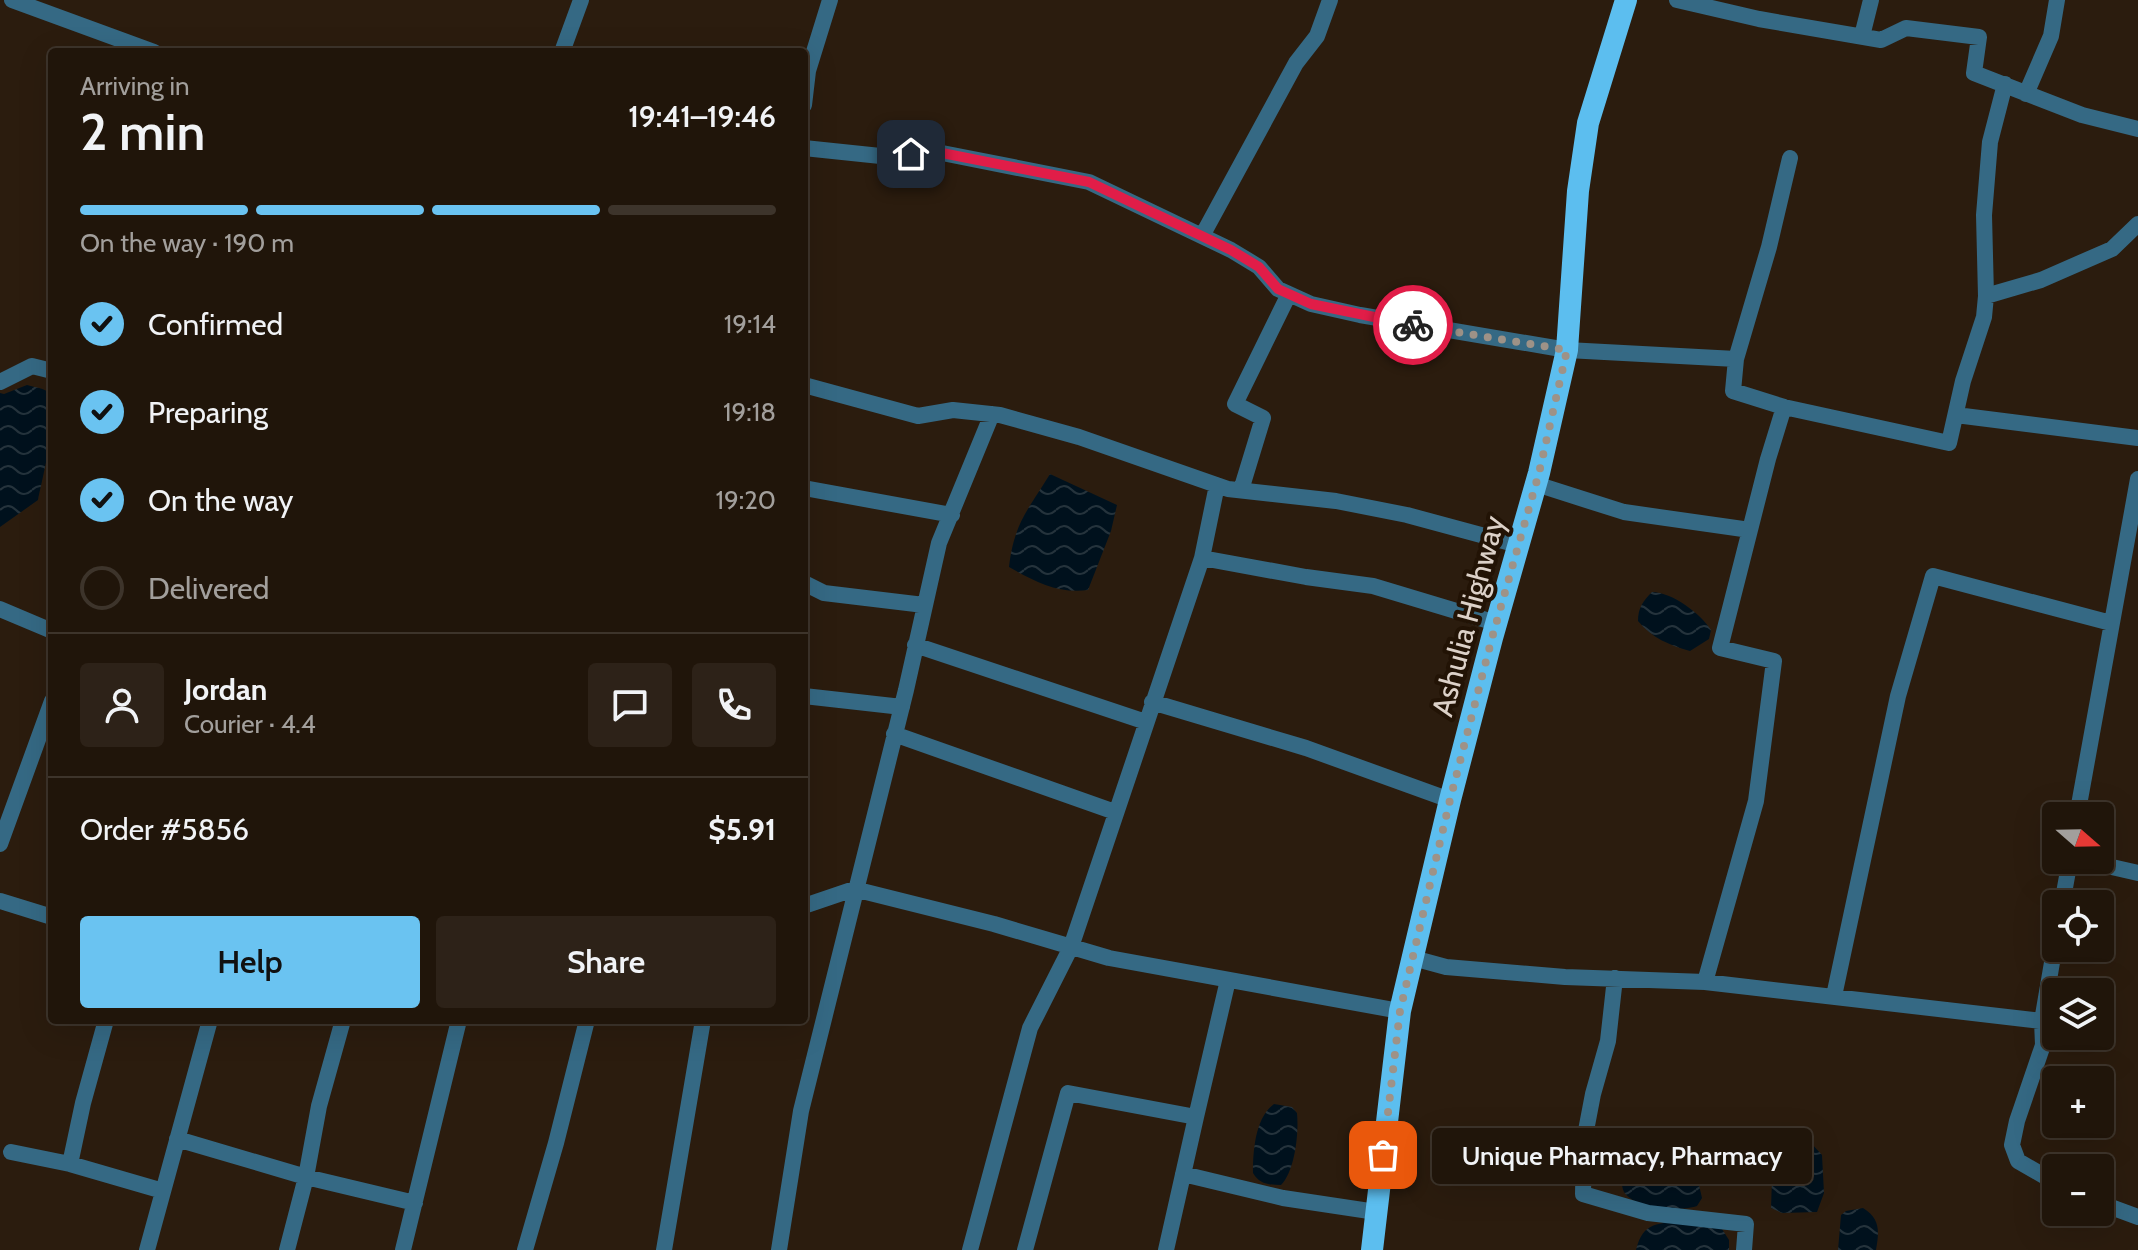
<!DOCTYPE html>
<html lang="en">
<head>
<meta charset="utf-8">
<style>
  :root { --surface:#20150a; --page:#2d2218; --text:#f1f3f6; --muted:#a29f9c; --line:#3d342b; --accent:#6ac3f1 }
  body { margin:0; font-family:Cabin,sans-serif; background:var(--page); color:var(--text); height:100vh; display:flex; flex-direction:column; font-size:30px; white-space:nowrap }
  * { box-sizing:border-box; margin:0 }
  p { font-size:26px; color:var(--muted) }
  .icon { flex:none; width:44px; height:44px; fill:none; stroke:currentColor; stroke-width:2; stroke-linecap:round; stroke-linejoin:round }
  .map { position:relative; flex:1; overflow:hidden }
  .sheet { position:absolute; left:48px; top:48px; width:760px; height:976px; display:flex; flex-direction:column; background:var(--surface); border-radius:8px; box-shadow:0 8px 32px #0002,0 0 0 2px var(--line) }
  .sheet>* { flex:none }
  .needle { width:52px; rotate:110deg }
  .buttons { position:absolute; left:2042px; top:802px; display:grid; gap:16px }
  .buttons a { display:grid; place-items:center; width:72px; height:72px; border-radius:8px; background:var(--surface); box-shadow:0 8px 32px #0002,0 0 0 2px var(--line); font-size:40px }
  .pin { position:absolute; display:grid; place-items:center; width:68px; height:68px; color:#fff; margin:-34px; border-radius:16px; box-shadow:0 4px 12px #0006 }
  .courier { position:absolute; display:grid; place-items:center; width:80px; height:80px; margin:-40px; border:6px solid #e11d48; border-radius:50%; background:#fff; color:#222; box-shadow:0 2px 10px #0007 }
  .bubble { position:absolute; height:56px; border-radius:8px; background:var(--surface); box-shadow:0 8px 32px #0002,0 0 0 2px var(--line); font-size:26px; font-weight:600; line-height:56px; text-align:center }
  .headline em { font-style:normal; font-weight:600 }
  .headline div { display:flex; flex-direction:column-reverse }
  .headline { display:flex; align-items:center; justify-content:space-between; height:136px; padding:0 32px }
  h1 { font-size:52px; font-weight:600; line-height:60px }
  .bar { display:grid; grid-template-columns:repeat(4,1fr); gap:12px 8px; align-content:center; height:96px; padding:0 32px }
  .bar i { height:10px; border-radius:6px; background:var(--line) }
  .bar .active { background:var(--accent) }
  .bar p { grid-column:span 4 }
  .line { display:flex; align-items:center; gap:20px; padding:0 32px; border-top:2px solid var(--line) }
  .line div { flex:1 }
  .round { display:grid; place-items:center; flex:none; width:84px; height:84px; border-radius:8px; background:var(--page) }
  ol { padding:0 32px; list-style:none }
  li { display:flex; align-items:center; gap:24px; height:88px }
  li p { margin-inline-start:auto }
  li .icon { padding:8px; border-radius:50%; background:var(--accent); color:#111; stroke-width:4 }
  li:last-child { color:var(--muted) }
  li i { width:44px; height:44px; border:4px solid var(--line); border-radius:50% }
  .action { display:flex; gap:16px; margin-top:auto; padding:16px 32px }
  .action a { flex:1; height:92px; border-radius:8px; background:var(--accent); color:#111; font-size:32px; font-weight:600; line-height:92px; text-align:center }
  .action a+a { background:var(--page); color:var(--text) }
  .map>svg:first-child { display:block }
  .water { fill:url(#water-waves) }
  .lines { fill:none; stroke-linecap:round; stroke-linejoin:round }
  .minor { stroke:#356984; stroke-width:16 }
  .trunk { stroke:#5cbeef; stroke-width:22 }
  .done { stroke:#9e9287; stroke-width:8; stroke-dasharray:0 14.4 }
  .route { stroke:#e11d48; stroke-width:10 }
  .labels { text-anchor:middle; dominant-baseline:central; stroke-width:8; stroke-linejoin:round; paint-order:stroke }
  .street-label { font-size:30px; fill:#dcd1c8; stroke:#221305 }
</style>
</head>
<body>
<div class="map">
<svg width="2138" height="1250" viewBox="0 0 2138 1250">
  <defs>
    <pattern id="water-waves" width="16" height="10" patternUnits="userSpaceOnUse" patternTransform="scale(2)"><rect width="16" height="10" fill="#00111d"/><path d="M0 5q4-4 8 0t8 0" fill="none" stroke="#25333c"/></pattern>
  </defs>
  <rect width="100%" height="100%" fill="#2b1c0e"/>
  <path class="water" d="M27 385C34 387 45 388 50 394 60 409 42 480 38 500L0 527V393L4 394Z
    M1050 474 1117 505 1111 531 1088 590C1058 594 1034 581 1009 567 1014 523 1028 510 1050 474Z
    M1652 592C1672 592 1701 614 1711 630L1709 639 1690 651C1669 645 1652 638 1638 621 1638 608 1643 601 1652 592Z
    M1274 1104 1292 1107 1297 1113C1299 1133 1295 1171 1281 1185 1269 1185 1259 1184 1253 1173 1253 1151 1255 1118 1274 1104Z
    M1788 1137 1811 1143 1822 1155 1824 1193 1817 1212 1782 1213 1771 1208 1773 1149 1777 1142Z
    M1642 1143H1656L1718 1159 1727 1169 1726 1177 1699 1185 1702 1198 1697 1206C1679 1212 1636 1210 1624 1192 1621 1186 1622 1180 1622 1173 1623 1157 1628 1150 1642 1143Z
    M1863 1208C1881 1219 1879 1232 1876 1250H1838L1841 1215 1846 1211Z
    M1685 1222 1722 1229 1729 1240V1250H1636C1643 1221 1659 1223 1685 1222Z"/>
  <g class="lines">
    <path class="minor" d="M12 0 154 52
      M1677 0 1759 19 1881 40 1906 28 1979 37 1974 73 2082 115 2138 129
      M1862 36 1871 0
      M562 52 581 0
      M2026 94 2051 36 2057 0
      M804 105 808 71 830 0
      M804 148 890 157 932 151 1089 182 1231 250 1259 267 1278 289 1311 304 1360 315 1567 350 1736 359 1733 391 1784 407 1768 459 1720 648 1774 661 1756 801 1705 982
      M1202 236 1296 63 1317 36 1330 0
      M1986 296 1984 215 1990 142 2005 84
      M1736 359 1769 247 1790 158
      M0 382 32 366 52 371
      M804 385 918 416 953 410 1000 415 1079 437 1228 489 1336 501 1407 515 1518 545
      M1784 407 1949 443 1963 381 1984 317 1986 296 2041 280 2112 249 2138 224
      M1956 415 2138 438
      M1536 484 1624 512 1750 530
      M804 488 952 515
      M1241 490 1263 418 1235 404 1289 294
      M1202 558 1306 577 1373 586 1496 623
      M804 583 824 593 924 605
      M0 609 52 631
      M915 645 1146 722
      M804 696 902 707
      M1152 702 1306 748 1450 800
      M894 734 1115 812
      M2077 816 2138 479
      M0 844 52 701
      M2081 860 2138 873
      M0 901 52 917
      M2062 904 2070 860
      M804 906 854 889 994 924 1109 958 1400 1011
      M1413 958 1446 967 1565 977 1705 982 2042 1021 2056 939
      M1615 978 1608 1041 1593 1094 1584 1141 1583 1194 1648 1213 1746 1224 1744 1250
      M1834 996 1898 696 1933 576 2111 623
      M2042 1021 2043 1045 2017 1121 2012 1145 2018 1161 2056 1183
      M177 1139 306 1177 415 1203
      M11 1152 70 1164 163 1191
      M70 1164 83 1103 106 1020
      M1183 1174 1283 1198 1376 1212
      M2100 1203 2138 1217
      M147 1250 210 1020
      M287 1250 306 1177 319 1106 343 1020
      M403 1250 459 1020
      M525 1250 556 1143 587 1020
      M664 1250 703 1020
      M779 1250 801 1111 906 690 939 543 992 414
      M970 1250 1030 1028 1071 947 1202 558 1217 485
      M1025 1250 1068 1093 1196 1117 1228 980
      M1166 1250 1196 1117"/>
    <path class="trunk" d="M1372 1250 1400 1011 1450 800 1492 638 1539 473 1567 350 1578 191 1588 123 1626 0"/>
  </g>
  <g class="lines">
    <path class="done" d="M1383 1155 1400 1011 1450 800 1492 638 1539 473 1567 350 1413 325"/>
    <path class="route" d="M911 154 932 151 1089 182 1231 250 1259 267 1278 289 1311 304 1413 325"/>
  </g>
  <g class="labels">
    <g class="street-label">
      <text transform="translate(1468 616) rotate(-75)">Ashulia Highway</text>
    </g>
  </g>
</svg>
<div class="buttons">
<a><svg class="needle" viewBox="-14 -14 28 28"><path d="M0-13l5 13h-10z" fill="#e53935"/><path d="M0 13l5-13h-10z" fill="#a29f9c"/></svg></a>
<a><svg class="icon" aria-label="locate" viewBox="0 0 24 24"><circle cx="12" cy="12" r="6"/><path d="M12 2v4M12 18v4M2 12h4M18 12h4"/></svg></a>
<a><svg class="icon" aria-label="layers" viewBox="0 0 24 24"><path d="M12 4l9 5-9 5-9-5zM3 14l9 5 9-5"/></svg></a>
<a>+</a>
<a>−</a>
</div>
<div class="pin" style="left:1383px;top:1155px;background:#ea580c"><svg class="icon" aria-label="bag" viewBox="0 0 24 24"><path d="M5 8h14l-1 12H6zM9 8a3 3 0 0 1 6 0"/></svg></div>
<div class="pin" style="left:911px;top:154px;background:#1f2937"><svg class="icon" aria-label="home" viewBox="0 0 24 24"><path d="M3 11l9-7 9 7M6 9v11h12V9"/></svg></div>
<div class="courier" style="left:1413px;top:325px"><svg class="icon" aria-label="bike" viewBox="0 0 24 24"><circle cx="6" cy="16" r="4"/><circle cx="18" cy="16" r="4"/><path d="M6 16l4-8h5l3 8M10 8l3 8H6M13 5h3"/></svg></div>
<div class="bubble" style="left:1432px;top:1128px;width:380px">Unique Pharmacy, Pharmacy</div>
<section class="sheet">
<div class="headline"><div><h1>2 min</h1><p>Arriving in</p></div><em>19:41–19:46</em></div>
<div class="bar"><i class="active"></i><i class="active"></i><i class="active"></i><i></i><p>On the way · 190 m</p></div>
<ol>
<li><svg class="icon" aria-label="check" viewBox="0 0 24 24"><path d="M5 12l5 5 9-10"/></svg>Confirmed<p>19:14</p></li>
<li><svg class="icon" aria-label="check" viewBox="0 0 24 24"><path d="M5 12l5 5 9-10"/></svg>Preparing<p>19:18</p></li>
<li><svg class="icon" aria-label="check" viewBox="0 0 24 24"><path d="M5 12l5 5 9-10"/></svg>On the way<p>19:20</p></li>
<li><i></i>Delivered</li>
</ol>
<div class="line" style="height:144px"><a class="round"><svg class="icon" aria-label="person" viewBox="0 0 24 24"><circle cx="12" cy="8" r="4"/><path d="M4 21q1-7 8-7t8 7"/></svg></a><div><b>Jordan</b><p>Courier · 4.4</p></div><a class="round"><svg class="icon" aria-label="chat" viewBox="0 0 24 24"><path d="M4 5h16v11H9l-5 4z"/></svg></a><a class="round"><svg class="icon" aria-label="phone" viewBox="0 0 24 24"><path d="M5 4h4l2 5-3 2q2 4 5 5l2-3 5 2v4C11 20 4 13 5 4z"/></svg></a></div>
<div class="line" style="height:104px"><div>Order #5856</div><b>$5.91</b></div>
<div class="action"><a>Help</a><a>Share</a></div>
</section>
</div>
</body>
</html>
